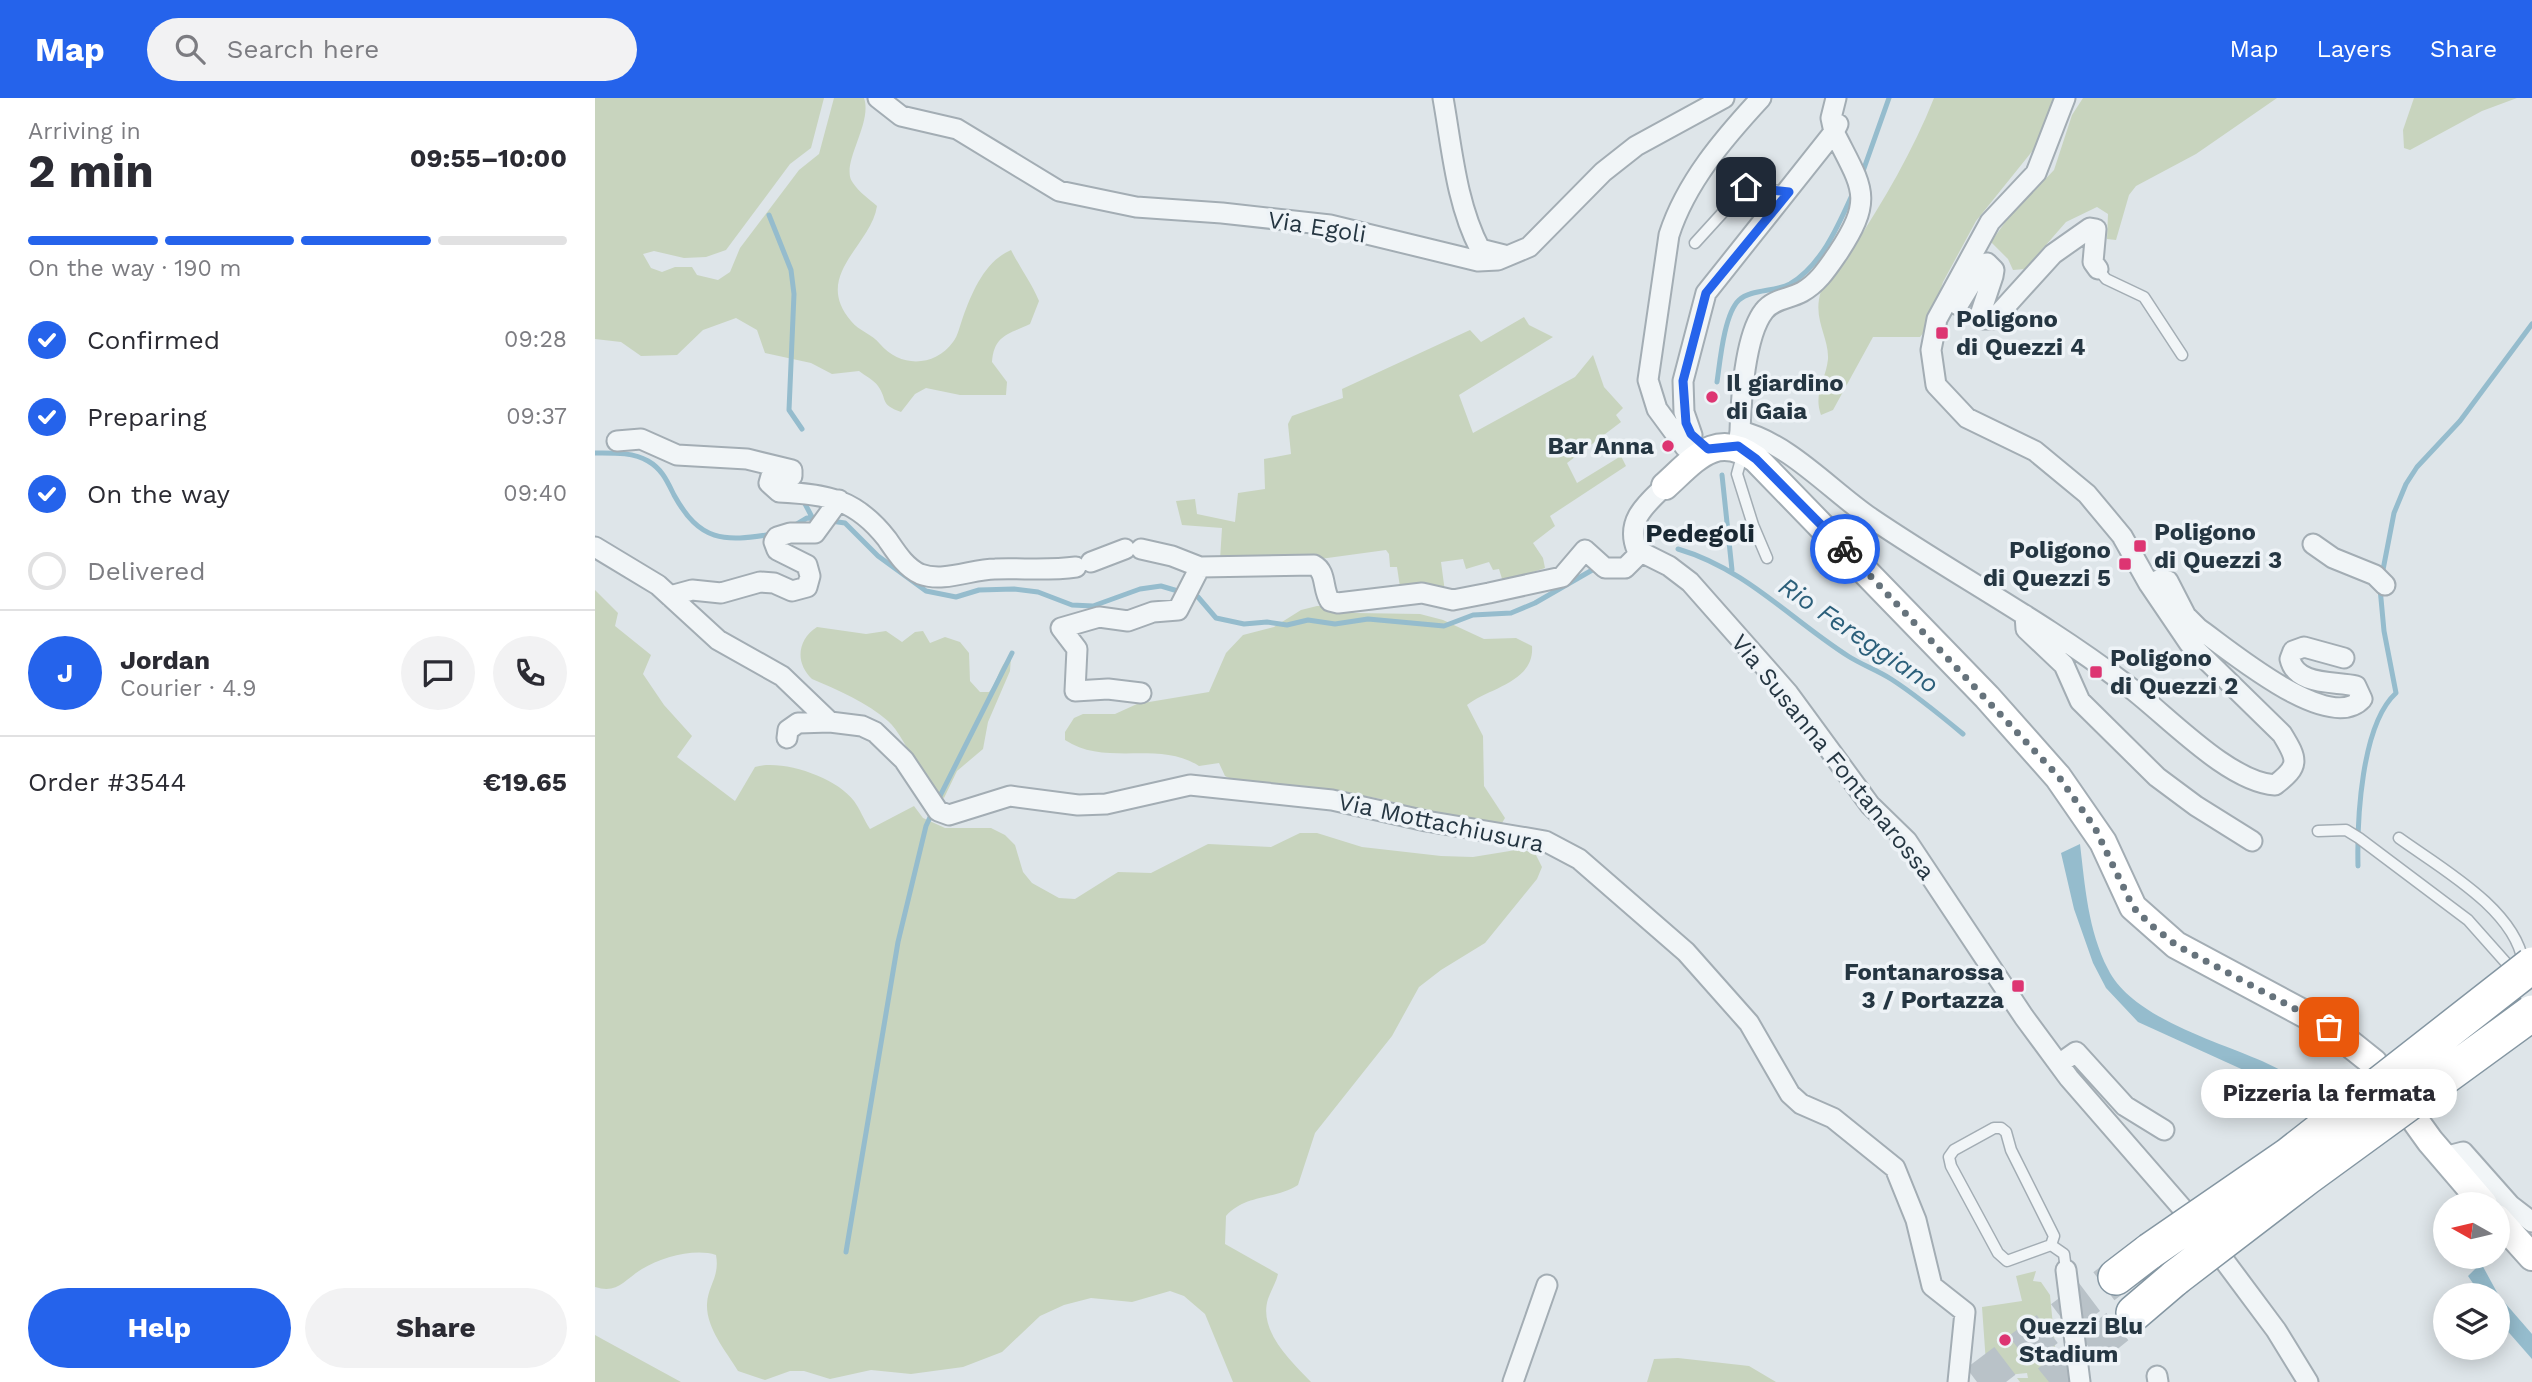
<!DOCTYPE html>
<html lang="en">
<head>
<meta charset="utf-8">
<style>
  :root { --surface:#fff; --page:#f2f2f3; --text:#2b2b33; --muted:#7c7c81; --line:#e1e1e2; --accent:#2563eb }
  body { margin:0; font-family:"Work Sans",sans-serif; background:var(--page); color:var(--text); height:100vh; display:flex; flex-direction:column; font-size:26px; white-space:nowrap }
  * { box-sizing:border-box; margin:0 }
  p { font-size:23px; color:var(--muted) }
  .icon { flex:none; width:38px; height:38px; fill:none; stroke:currentColor; stroke-width:2; stroke-linecap:round; stroke-linejoin:round }
  .map { position:relative; flex:1; overflow:hidden }
  .drawer { display:flex; flex-direction:column; background:var(--surface); width:595px }
  .drawer>* { flex:none }
  .needle { width:46px; rotate:278deg }
  .controls { position:absolute; left:1838px; top:1094px; display:grid; gap:14px }
  .controls a { display:grid; place-items:center; width:77px; height:77px; border-radius:50%; background:var(--surface); box-shadow:0 4px 18px #0003; font-size:35px }
  .pin { position:absolute; display:grid; place-items:center; width:60px; height:60px; color:#fff; margin:-30px; border-radius:14px; box-shadow:0 4px 10px #0006 }
  .courier { position:absolute; display:grid; place-items:center; width:70px; height:70px; margin:-35px; border:5px solid #2563eb; border-radius:50%; background:#fff; color:#222; box-shadow:0 2px 9px #0007 }
  .bubble { position:absolute; height:49px; border-radius:24px; background:var(--surface); box-shadow:0 4px 18px #0003; font-size:23px; font-weight:700; line-height:49px; text-align:center }
  .headline em { font-style:normal; font-weight:700 }
  .headline div { display:flex; flex-direction:column-reverse }
  .headline { display:flex; align-items:center; justify-content:space-between; height:119px; padding:0 28px }
  h1 { font-size:46px; font-weight:700; line-height:52px }
  .bar { display:grid; grid-template-columns:repeat(4,1fr); gap:10px 7px; align-content:center; height:84px; padding:0 28px }
  .bar i { height:9px; border-radius:5px; background:var(--line) }
  .bar .active { background:var(--accent) }
  .bar p { grid-column:span 4 }
  .line { display:flex; align-items:center; gap:18px; padding:0 28px; border-top:2px solid var(--line) }
  .line div { flex:1 }
  .round { display:grid; place-items:center; flex:none; width:74px; height:74px; border-radius:37px; background:var(--page) }
  ol { padding:0 28px; list-style:none }
  li { display:flex; align-items:center; gap:21px; height:77px }
  li p { margin-inline-start:auto }
  li .icon { padding:7px; border-radius:50%; background:var(--accent); color:#fff; stroke-width:4 }
  li:last-child { color:var(--muted) }
  li i { width:38px; height:38px; border:4px solid var(--line); border-radius:50% }
  .button { display:flex; gap:14px; margin-top:auto; padding:14px 28px }
  .button a { flex:1; height:80px; border-radius:42px; background:var(--accent); color:#fff; font-size:28px; font-weight:700; line-height:80px; text-align:center }
  .button a+a { background:var(--page); color:var(--text) }
  header { display:flex; align-items:center; gap:42px; box-sizing:border-box; height:98px; padding:0 35px; background:var(--accent); color:#fff }
  header strong { font-size:33px }
  nav { display:flex; gap:38px; margin-inline-start:auto; font-size:24px }
  .search { width:490px; height:63px; background:var(--page); display:flex; align-items:center; gap:18px; box-sizing:border-box; padding:0 24px; border-radius:38px; color:var(--muted); font-size:26px }
  main { display:flex; flex:1; min-height:0 }
  .map>svg:first-child { display:block }
  .green { fill:#c8d4be }
  .water { fill:#95bccd }
  .lines { fill:none; stroke-linecap:round; stroke-linejoin:round }
  .stream { stroke:#95bccd; stroke-width:5 }
  .highway-tunnel { stroke:#b9c2c8; stroke-width:35; stroke-dasharray:35 18; stroke-linecap:butt }
  .lane-casing { stroke:#a3adb4; stroke-width:13 }
  .street-casing { stroke:#a3adb4; stroke-width:23 }
  .secondary-casing { stroke:#a3adb4; stroke-width:30 }
  .highway-casing { stroke:#8496a2; stroke-width:38 }
  .lane { stroke:#f1f5f7; stroke-width:10 }
  .street { stroke:#f1f5f7; stroke-width:19 }
  .secondary { stroke:#fff; stroke-width:26 }
  .highway { stroke:#fff; stroke-width:35 }
  .highway-bridge-casing { stroke:#8496a2; stroke-width:38; stroke-linecap:butt }
  .highway-bridge { stroke:#fff; stroke-width:35 }
  .done { stroke:#66737c; stroke-width:7; stroke-dasharray:0 12.6 }
  .route { stroke:#2563eb; stroke-width:9 }
  .poi-dot { fill:#dd3572; stroke:#eef3f7; stroke-width:2.5 }
  .labels { text-anchor:middle; dominant-baseline:central; stroke-width:7; stroke-linejoin:round; paint-order:stroke }
  .street-label { font-size:24px; fill:#253642; stroke:#eef3f7 }
  .poi-label { font-size:24px; font-weight:bold; fill:#253642; stroke:#eef3f7; text-anchor:start }
  .neighbourhood-label { font-size:26px; font-weight:bold; fill:#182732; stroke:#eef3f7 }
  .water-label { font-size:26px; font-style:italic; fill:#2b5f7a; stroke:#eef3f7 }
</style>
</head>
<body>
<header>
<strong>Map</strong>
<div class="search"><svg class="icon" aria-label="search" viewBox="0 0 24 24"><circle cx="10" cy="10" r="6"/><path d="M15 15l6 6"/></svg>Search here</div>
<nav><a>Map</a><a>Layers</a><a>Share</a></nav>
</header>
<main>
<section class="drawer">
<div class="headline"><div><h1>2 min</h1><p>Arriving in</p></div><em>09:55–10:00</em></div>
<div class="bar"><i class="active"></i><i class="active"></i><i class="active"></i><i></i><p>On the way · 190 m</p></div>
<ol>
<li><svg class="icon" aria-label="check" viewBox="0 0 24 24"><path d="M5 12l5 5 9-10"/></svg>Confirmed<p>09:28</p></li>
<li><svg class="icon" aria-label="check" viewBox="0 0 24 24"><path d="M5 12l5 5 9-10"/></svg>Preparing<p>09:37</p></li>
<li><svg class="icon" aria-label="check" viewBox="0 0 24 24"><path d="M5 12l5 5 9-10"/></svg>On the way<p>09:40</p></li>
<li><i></i>Delivered</li>
</ol>
<div class="line" style="height:126px"><b class="round" style="background:var(--accent);color:#fff">J</b><div><b>Jordan</b><p>Courier · 4.9</p></div><a class="round"><svg class="icon" aria-label="chat" viewBox="0 0 24 24"><path d="M4 5h16v11H9l-5 4z"/></svg></a><a class="round"><svg class="icon" aria-label="phone" viewBox="0 0 24 24"><path d="M5 4h4l2 5-3 2q2 4 5 5l2-3 5 2v4C11 20 4 13 5 4z"/></svg></a></div>
<div class="line" style="height:91px"><div>Order #3544</div><b>€19.65</b></div>
<div class="button"><a>Help</a><a>Share</a></div>
</section>
<div class="map">
<svg width="1937" height="1284" viewBox="0 0 1937 1284">
  <rect width="100%" height="100%" fill="#dee5e9"/>
  <path class="green" d="M0 0H229L216 50 195 66 131 152 111 159 89 160 59 153 48 156 56 170 67 174 80 169H97L102 177 123 182 135 174 145 150 204 72 224 56 239 0H269C278 26 244 67 258 85 264 94 274 101 282 108 276 148 217 177 256 223 264 233 277 236 285 246 305 270 340 269 358 244 363 238 365 227 368 219 377 194 390 163 416 152 425 170 436 184 444 203L435 226C414 236 399 237 397 264L412 284 411 297H365L331 290 320 296 306 314C284 306 293 302 283 288 279 282 269 277 264 273L237 276 216 265 170 255 162 232 141 220 108 232 82 257 46 258 26 244 0 241Z
    M1339 0H1461L1439 51 1381 123 1348 184 1334 228 1325 239H1278L1238 312 1226 317C1218 295 1231 282 1233 261 1234 238 1217 221 1226 193 1231 178 1250 164 1258 150 1289 102 1318 53 1339 0Z
    M1488 0H1682L1601 56 1541 88 1534 97 1521 142 1512 141 1513 116 1502 109 1471 124 1430 171 1418 172 1413 161 1396 144 1413 120 1459 72 1477 17Z
    M1819 0H1922L1887 13 1815 52 1809 50 1808 32Z
    M929 219 934 227 958 239 864 297 878 335 980 279 998 257 1009 289 1028 310 1021 317 1026 324 972 365 982 385 1026 358 1031 368 955 418 960 428 938 445 948 460 950 470 908 484 904 471 898 472 894 464 871 471 868 461 846 464 850 494 805 489 802 469H795L794 456 791 452 725 461 625 462 627 430 587 427 581 403 600 401 602 416 640 424 643 395 670 391 669 361 696 356 693 326 697 318 748 300 747 291 875 232 886 244Z
    M0 492 23 515 20 528 56 557 48 576 69 607 97 638 82 659 140 703 160 669C187 661 241 679 259 703 265 711 269 722 275 731L319 708 328 720 350 730H396L410 737 420 747 428 774 437 785 464 800 480 801 523 774 556 775 613 746 676 749 705 735H722L767 749 846 758 878 759 927 751 941 757 947 769 942 781 890 845 846 872 824 889 797 938 720 1035 703 1087C679 1102 651 1096 631 1118L630 1146 683 1176C681 1185 676 1192 673 1201 663 1233 696 1263 716 1284H638L610 1216 589 1198 575 1193 537 1204 496 1200 469 1207 445 1218 407 1254 368 1269 316 1276 276 1272 235 1281 209 1273H195L170 1282 143 1273C131 1253 111 1230 112 1206 113 1187 125 1179 121 1157 100 1150 67 1159 47 1171 29 1182 23 1196 0 1189Z
    M722 508H739L760 515 825 516 848 522 889 541 921 540 937 548C940 584 894 590 872 607L888 638 889 688 910 720 907 725C876 733 818 708 786 701 736 691 686 686 636 681L630 678 624 665 604 668C564 642 510 669 470 642V634L479 620 488 616H520L542 606 614 594 631 555 648 537 679 529 706 512Z
    M222 529 271 536 291 533 307 544 320 534 328 533 335 545 350 539 365 544 374 555 375 583 385 594H394C404 583 403 567 416 559L415 573 393 624 388 651 362 673 349 700C327 691 313 641 293 623 273 605 241 591 217 581 200 565 202 542 222 529Z
    M1441 1173 1438 1183 1446 1184 1455 1197 1461 1258 1467 1259 1471 1284H1425L1422 1280H1433L1432 1275 1392 1279 1387 1209 1427 1203 1421 1178Z
    M0 1237 9 1242 86 1284H0Z
    M1083 1260 1154 1268 1181 1284H1052L1059 1261Z"/>
  <path class="water" d="M1485 746C1490 788 1493 832 1513 871 1536 919 1621 943 1667 963 1688 973 1709 984 1729 996L1723 1006 1543 924 1511 890 1498 865 1479 811 1466 755Z
    M1886 1165 1904 1198 1937 1236V1261L1902 1221V1197H1886L1873 1178Z"/>
  <g class="lines">
    <path class="stream" d="M1267 76 1294 0
      M174 117 196 172 199 196 194 312 207 331
      M1122 284C1125 264 1129 216 1144 202 1156 191 1180 194 1195 186 1227 167 1244 126 1258 95
      M0 355C17 355 38 354 53 363 67 371 72 383 79 397 105 444 128 444 178 436
      M1127 377 1137 472
      M208 402 218 421
      M236 423 250 425 283 458 331 493 361 499 384 492 419 491 443 494 477 507 498 508 545 491 566 488 603 499 621 520 649 526 672 524 692 527 713 522 740 526 773 521 849 528 878 517 916 515 940 505 999 471
      M197 429 212 420 223 421
      M1083 451C1151 471 1195 521 1253 558 1267 567 1282 572 1296 581 1321 597 1344 616 1368 636
      M1787 477 1799 415 1811 386 1822 369 1865 323 1937 226
      M343 702 417 555
      M1763 768C1762 722 1766 627 1801 595L1789 533 1785 490
      M251 1154 303 844 331 728 337 715"/>
    <path class="highway-tunnel" d="M1382 1284 1521 1179
      M1454 1284 1539 1215"/>
    <g class="lane-casing">
      <path id="lane" d="M1100 145 1151 89 1193 94
        M1503 171 1511 181 1549 199 1587 257
        M1148 354 1142 376 1158 427 1172 460
        M1723 733 1751 732 1764 740 1873 822 1913 867 1921 870
        M1804 740C1844 769 1920 811 1928 864
        M1399 1030H1406L1411 1034 1416 1052 1459 1138 1456 1147 1412 1163 1403 1155 1356 1068 1354 1059 1359 1052Z
        M1456 1147 1469 1156 1471 1172"/>
    </g>
    <g class="street-casing">
      <path id="street" d="M283 0 306 18 362 31 464 93 541 109 627 115 735 127 883 163 903 162 934 149 1008 74 1041 48 1129 0
        M848 0C857 50 861 105 885 151L909 157
        M1363 207 1387 168 1392 165 1399 172 1398 178 1386 214 1388 221H1399L1458 156 1495 130 1501 131 1498 164 1503 171
        M1091 325 1090 349 1062 311 1053 282 1074 137C1091 84 1129 40 1166 0
        M1145 333C1146 302 1150 237 1169 213 1178 201 1194 201 1207 194 1223 185 1232 171 1243 155 1280 99 1267 90 1239 34L1243 26
        M1097 337 1089 314 1088 283 1111 195 1239 34 1236 20 1241 0
        M22 343 46 341 82 357 152 361 197 372V378H176L174 385 184 394C232 396 261 401 292 441 301 454 310 469 325 476 349 485 377 471 400 471 428 470 453 473 481 469
        M1143 348 1145 333C1194 345 1235 392 1276 420 1360 477 1449 524 1529 585 1569 614 1632 684 1680 687 1705 668 1703 662 1687 636L1594 545 1554 486 1527 438 1492 396 1440 353 1372 320 1341 287 1336 252 1342 221 1395 124 1441 75 1470 0
        M1070 388C1051 406 1030 423 1042 452L1074 468 1095 484 1193 595 1275 707 1312 743 1429 919 1474 980 1608 1134 1681 1232 1713 1284
        M1718 446 1738 460 1780 477 1790 487
        M0 449 63 487 123 542 187 578 235 624
        M546 451 577 458 605 469 719 467C732 474 727 491 735 503L743 505 827 495 858 502 894 495 967 479 990 452 1010 470H1030L1044 456
        M496 464 530 451
        M1554 486 1566 481 1573 483 1591 518 1603 530C1633 551 1734 637 1767 601L1761 588C1740 583 1701 588 1695 561L1698 553 1709 549 1749 560
        M75 498 97 492 126 495 165 484 179 485 197 493 212 489 215 478 212 467 182 452 179 444 182 439 195 435H220L244 402
        M1430 517 1431 531 1469 567 1485 603 1562 679 1601 708 1657 743
        M546 595 513 591 480 593 482 551 466 530 504 519 533 523 558 514 583 512 605 469
        M192 640 193 632 203 625 235 624 267 628 280 634 309 662 343 713 354 717 415 698 483 707 511 706 595 687 737 702 831 723 950 743 984 761 1091 854 1154 925 1195 996 1206 1006 1238 1020 1300 1070 1321 1122 1337 1188 1370 1214 1363 1284
        M1464 966 1481 954 1530 1008 1569 1032
        M1849 1059 1868 1054 1915 1107 1937 1124
        M1471 1172 1485 1284
        M1562 1278 1563 1284
        M918 1284 952 1187"/>
    </g>
    <g class="secondary-casing">
      <path id="secondary" d="M1070 388C1100 361 1121 332 1161 361L1392 599 1463 679 1508 744 1538 809 1581 847 1734 929 1779 965 1835 1043 1889 1106
        M1902 1120 1937 1159"/>
    </g>
    <g class="highway-casing">
      <path id="highway" d="M1521 1179 1555 1153
        M1539 1215 1580 1180"/>
    </g>
    <use href="#lane" class="lane"/>
    <use href="#street" class="street"/>
    <use href="#secondary" class="secondary"/>
    <use href="#highway" class="highway"/>
    <g class="highway-bridge-casing">
      <path id="highway-bridge" d="M1555 1153 1693 1058 1937 867
        M1580 1180 1712 1079 1937 915"/>
    </g>
    <use href="#highway-bridge" class="highway-bridge"/>
  </g>
  <g class="lines">
    <path class="done" d="M1250 451 1464 679 1500 730 1538 809 1556 827 1581 847 1734 929"/>
    <path class="route" d="M1151 89 1194 94 1111 195 1088 283 1091 325 1096 336 1113 351 1143 348 1161 361 1250 451"/>
  </g>
  <g class="poi-dot">
    <rect x="1340" y="228" width="14" height="14" rx="3.5"/>
    <circle cx="1117" cy="299" r="7"/>
    <circle cx="1073" cy="348" r="7"/>
    <rect x="1538" y="441" width="14" height="14" rx="3.5"/>
    <rect x="1523" y="459" width="14" height="14" rx="3.5"/>
    <rect x="1494" y="567" width="14" height="14" rx="3.5"/>
    <rect x="1416" y="881" width="14" height="14" rx="3.5"/>
    <circle cx="1410" cy="1242" r="7"/>
  </g>
  <g class="labels">
    <g class="street-label">
      <text transform="translate(722 129) rotate(9)">Via Egoli</text>
      <text transform="translate(1238 659) rotate(51)">Via Susanna Fontanarossa</text>
      <text transform="translate(846 725) rotate(12)">Via Mottachiusura</text>
    </g>
    <g class="poi-label">
      <text x="1361" y="221">Poligono<tspan x="1361" dy="28">di Quezzi 4</tspan></text>
      <text x="1131" y="285">Il giardino<tspan x="1131" dy="28">di Gaia</tspan></text>
      <text x="1059" y="348" text-anchor="end">Bar Anna</text>
      <text x="1559" y="434">Poligono<tspan x="1559" dy="28">di Quezzi 3</tspan></text>
      <text x="1516" y="452" text-anchor="end">Poligono<tspan x="1516" dy="28">di Quezzi 5</tspan></text>
      <text x="1515" y="560">Poligono<tspan x="1515" dy="28">di Quezzi 2</tspan></text>
      <text x="1409" y="874" text-anchor="end">Fontanarossa<tspan x="1409" dy="28">3 / Portazza</tspan></text>
      <text x="1424" y="1228">Quezzi Blu<tspan x="1424" dy="28">Stadium</tspan></text>
    </g>
    <g class="neighbourhood-label">
      <text x="1105" y="435">Pedegoli</text>
    </g>
    <g class="water-label">
      <text transform="translate(1264 537) rotate(34)">Rio Fereggiano</text>
    </g>
  </g>
</svg>
<div class="controls">
<a><svg class="needle" viewBox="-14 -14 28 28"><path d="M0-13l5 13h-10z" fill="#e53935"/><path d="M0 13l5-13h-10z" fill="#7c7c81"/></svg></a>
<a><svg class="icon" aria-label="layers" viewBox="0 0 24 24"><path d="M12 4l9 5-9 5-9-5zM3 14l9 5 9-5"/></svg></a>
</div>
<div class="pin" style="left:1734px;top:929px;background:#ea580c"><svg class="icon" aria-label="bag" viewBox="0 0 24 24"><path d="M5 8h14l-1 12H6zM9 8a3 3 0 0 1 6 0"/></svg></div>
<div class="pin" style="left:1151px;top:89px;background:#1f2937"><svg class="icon" aria-label="home" viewBox="0 0 24 24"><path d="M3 11l9-7 9 7M6 9v11h12V9"/></svg></div>
<div class="courier" style="left:1250px;top:451px"><svg class="icon" aria-label="bike" viewBox="0 0 24 24"><circle cx="6" cy="16" r="4"/><circle cx="18" cy="16" r="4"/><path d="M6 16l4-8h5l3 8M10 8l3 8H6M13 5h3"/></svg></div>
<div class="bubble" style="left:1606px;top:971px;width:256px">Pizzeria la fermata</div>
</div>
</main>
</body>
</html>
